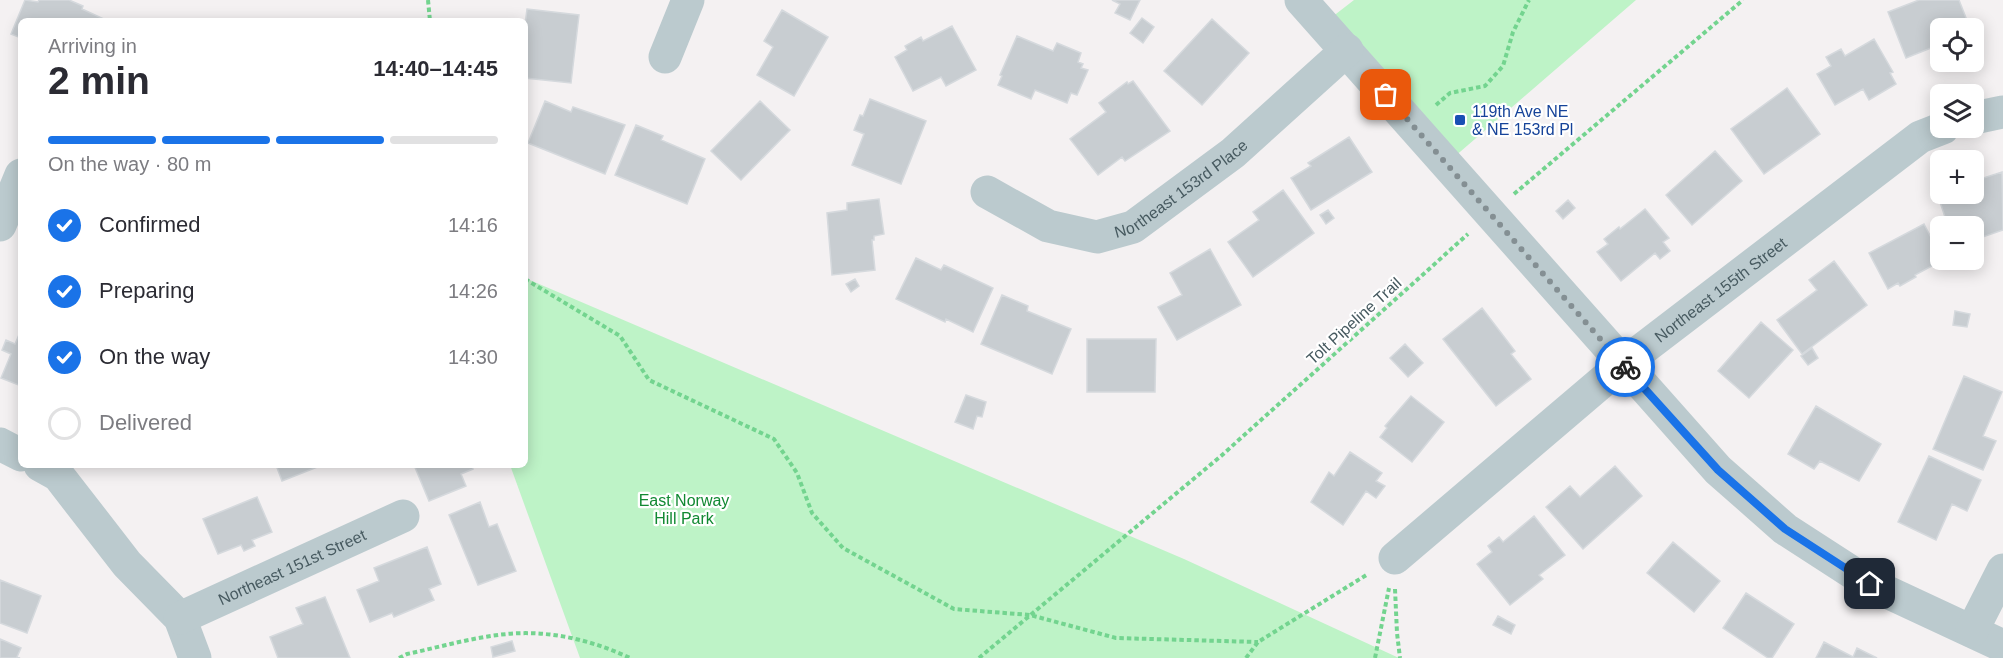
<!DOCTYPE html>
<html lang="en">
<head>
<meta charset="utf-8">
<style>
  :root { --surface:#fff; --page:#f2f2f3; --text:#2b2b33; --muted:#7c7c81; --line:#e1e1e2; --accent:#1a73e8 }
  body { margin:0; font-family:Arial,sans-serif; background:var(--page); color:var(--text); height:100vh; display:flex; flex-direction:column; font-size:22px; white-space:nowrap }
  * { box-sizing:border-box; margin:0 }
  p { font-size:20px; color:var(--muted) }
  .icon { flex:none; width:33px; height:33px; fill:none; stroke:currentColor; stroke-width:2; stroke-linecap:round; stroke-linejoin:round }
  .map { position:relative; flex:1; overflow:hidden }
  .drawer { position:absolute; left:18px; top:18px; width:510px; height:450px; display:flex; flex-direction:column; background:var(--surface); border-radius:9px; box-shadow:0 3px 15px #0003 }
  .drawer>* { flex:none }
  .fabs { position:absolute; left:1930px; top:18px; display:grid; gap:12px }
  .fabs a { display:grid; place-items:center; width:54px; height:54px; border-radius:9px; background:var(--surface); box-shadow:0 3px 15px #0003; font-size:30px }
  .pin { position:absolute; display:grid; place-items:center; width:51px; height:51px; color:#fff; margin:-26px; border-radius:12px; box-shadow:0 3px 9px #0006 }
  .courier { position:absolute; display:grid; place-items:center; width:60px; height:60px; margin:-30px; border:4px solid #1a73e8; border-radius:50%; background:#fff; color:#222; box-shadow:0 2px 8px #0007 }
  .headline em { font-style:normal; font-weight:600 }
  .headline div { display:flex; flex-direction:column-reverse }
  .headline { display:flex; align-items:center; justify-content:space-between; height:102px; padding:0 30px }
  h1 { font-size:39px; font-weight:600; line-height:45px }
  .bar { display:grid; grid-template-columns:repeat(4,1fr); gap:9px 6px; align-content:center; height:72px; padding:0 30px }
  .bar i { height:8px; border-radius:4px; background:var(--line) }
  .bar .on { background:var(--accent) }
  .bar p { grid-column:span 4 }
  ol { padding:0 30px; list-style:none }
  li { display:flex; align-items:center; gap:18px; height:66px }
  li p { margin-inline-start:auto }
  li .icon { padding:6px; border-radius:50%; background:var(--accent); color:#fff; stroke-width:4 }
  li:last-child { color:var(--muted) }
  li i { width:33px; height:33px; border:3px solid var(--line); border-radius:50% }
  .map>svg:first-child { display:block }
  .green { fill:#bef3c7 }
  .building { fill:#c8cdd1; stroke:#d5d9dd; stroke-width:1.5 }
  .lines { fill:none; stroke-linecap:round; stroke-linejoin:round }
  .path { stroke:#73d48f; stroke-width:4; stroke-dasharray:4.5 3; stroke-linecap:butt }
  .street { stroke:#bbcace; stroke-width:33 }
  .done { stroke:#848f93; stroke-width:6; stroke-dasharray:0 10.8 }
  .route { stroke:#1a73e8; stroke-width:8 }
  .transit-dot { fill:#1a4fb4; stroke:#fff; stroke-width:2 }
  .labels { text-anchor:middle; dominant-baseline:central; stroke-width:4.5; stroke-linejoin:round; paint-order:stroke }
  .transit-label { font-size:16px; fill:#164399; stroke:#fff; text-anchor:start }
  .street-label { font-size:16px; fill:#475a60; stroke:#fff }
  .park-label { font-size:16px; fill:#118932; stroke:#fff }
</style>
</head>
<body>
<div class="map">
<svg width="2003" height="658" viewBox="0 0 2003 658">
  <rect width="100%" height="100%" fill="#f4f1f2"/>
  <path class="green" d="M1354 0H1636L1446 164 1323 24Z
    M525 278 1184 559 1399 658H580L510 465H525Z"/>
  <path class="building" d="M25 0 38 2 39 0H69L83 6 82 9 104 19 103 21H21V38L11 34Z
    M1112 0H1140L1130 20 1115 13 1120 4Z
    M1919 0H1959L1970 28H1941V44L1906 58 1888 12Z
    M527 9 579 15 571 83 525 78V25Z
    M782 10 828 37 794 96 757 75 773 47 764 41Z
    M1142 18 1154 27 1143 43 1130 33Z
    M1212 19 1249 53 1202 105 1164 71Z
    M952 26 976 70 946 86 941 77 913 91 895 57 907 50 905 46 921 37 923 41Z
    M1017 36 1053 51 1057 43 1081 53 1078 62 1083 64 1081 68 1088 70 1077 95 1071 93 1067 103 1035 90 1031 99 998 85 1002 76 1000 75Z
    M1874 39 1893 72 1890 73 1896 84 1869 100 1863 89 1835 105 1817 74 1831 66 1826 57 1841 49 1845 56Z
    M1133 81 1170 131 1125 161 1122 157 1098 175 1070 139 1106 112 1099 103 1127 82 1128 84Z
    M1787 88 1820 134 1764 174 1731 129Z
    M870 99 926 121 901 184 852 165 864 134 854 130 860 115 863 116Z
    M545 101 571 112 573 107 625 125 605 174 528 143Z
    M760 101 790 130 741 180 711 151Z
    M636 125 663 136 661 140 705 159 687 204 615 175Z
    M1349 137 1372 172 1311 210 1291 178 1311 166 1308 163Z
    M1715 151 1742 181 1692 225 1666 195Z
    M2002 172 2003 230 1974 240V226H1948L1937 193 1974 194V181Z
    M1283 190 1314 233 1253 277 1228 242 1259 220 1253 212Z
    M879 199 884 234 874 236V240H872L875 270 832 275 827 213 847 210V203Z
    M1568 200 1575 208 1563 219 1556 211Z
    M1645 209 1669 238 1663 242 1670 251 1660 259 1655 253 1621 281 1597 252 1608 244 1604 239 1619 227 1620 229Z
    M1328 210 1334 218 1326 224 1320 215Z
    M1924 224 1943 260 1915 275 1916 277 1900 286 1898 283 1888 289 1869 253Z
    M1210 249 1241 305 1177 340 1158 307 1182 295 1170 273Z
    M916 258 941 270 944 265 993 288 973 332 946 319 945 322 896 299Z
    M1834 261 1867 305 1802 354 1777 320 1817 290 1809 280Z
    M855 279 859 286 851 292 846 284Z
    M1002 295 1028 306 1027 311 1071 329 1052 374 981 344Z
    M1482 308 1515 351 1511 354 1531 379 1496 406 1443 339Z
    M1955 311 1970 314 1967 327 1953 325Z
    M1761 322 1793 350 1749 398 1718 371Z
    M21 330V386L1 378 11 354 2 350 6 340 15 344Z
    M1087 339H1156L1155 392H1087Z
    M1405 344 1423 363 1408 377 1390 358Z
    M1812 348 1818 358 1808 365 1801 356Z
    M1964 376 2002 392 1983 436 1996 441 1983 470 1933 449Z
    M966 395 986 402 982 417 977 416 973 429 955 422Z
    M1411 396 1444 422 1412 462 1380 437 1387 428 1385 426Z
    M1816 406 1881 444 1859 481 1820 461 1814 469 1788 454Z
    M1350 452 1382 473 1376 481 1385 486 1376 498 1366 491 1343 525 1311 502 1329 472 1334 476Z
    M1929 456 1981 480 1967 511 1952 504 1936 540 1898 522Z
    M276 465H320V466L282 481Z
    M414 465H471L473 469 461 474 466 486 429 501Z
    M1615 466 1642 496 1583 549 1546 507 1570 486 1580 497Z
    M257 497 272 532 252 540 255 546 244 551 241 545 218 554 203 519Z
    M480 502 489 527 497 524 516 571 478 585 449 515Z
    M1534 516 1565 555 1539 575 1543 579 1510 605 1477 564 1492 552 1488 546 1499 537 1503 542Z
    M1673 542 1720 581 1694 612 1647 573Z
    M427 547 441 584 429 589 434 600 394 617 392 613 370 622 357 590 379 581 374 568Z
    M0 580 41 596 27 633 0 623Z
    M1746 593 1794 624 1772 658H1768L1723 628Z
    M325 597 350 658H278L270 637 303 624 296 608Z
    M1498 616 1515 625 1511 634 1493 625Z
    M0 639 21 648 17 657 20 658H0Z
    M512 641 515 651 493 657 491 647Z
    M1824 642 1853 657 1857 648 1877 658H1816Z"/>
  <g class="lines">
    <path class="path" d="M428 0 430 21
      M1436 105 1450 93 1485 86 1503 66 1513 32 1529 0
      M1514 194 1743 0
      M525 279 620 336 649 380 774 439 797 473 812 513 843 548 954 609 1030 615 1116 638 1258 642
      M1395 589 1397 633 1400 658
      M399 658 407 654C440 647 474 637 507 634 549 630 592 640 630 658
      M979 658 1221 456 1468 234
      M1246 658 1258 642 1368 574
      M1375 658 1389 588"/>
    <g class="street">
      <path d="M1301 0 1718 470 1785 529 1870 584 2003 646"/>
      <path d="M665 57 688 0"/>
      <path d="M1974 118 2003 112"/>
      <path id="s1" d="M987 192 1048 226 1097 237 1133 227 1233 153 1347 50"/>
      <path d="M0 225 21 175"/>
      <path d="M0 444 21 455"/>
      <path d="M40 465 58 475 127 564 180 618 195 658"/>
      <path id="s2" d="M1395 558 1623 364 1920 137 1943 128"/>
      <path id="s3" d="M180 618 403 516"/>
      <path d="M1972 631 2003 570"/>
    </g>
  </g>
  <g class="lines">
    <path class="done" d="M1386 95 1625 367"/>
    <path class="route" d="M1625 367 1718 470 1785 529 1870 584"/>
  </g>
  <rect class="transit-dot" x="1454" y="114" width="12" height="12" rx="3"/>
  <g class="labels">
    <g class="transit-label">
      <text x="1472" y="111">119th Ave NE<tspan x="1472" dy="18">&amp; NE 153rd Pl</tspan></text>
    </g>
    <g class="street-label">
      <text stroke="none"><textPath href="#s1" startOffset="218">Northeast 153rd Place</textPath></text>
      <text stroke="none"><textPath href="#s2" startOffset="422">Northeast 155th Street</textPath></text>
      <text transform="translate(1354 321) rotate(-42)">Tolt Pipeline Trail</text>
      <text stroke="none"><textPath href="#s3" startOffset="123">Northeast 151st Street</textPath></text>
    </g>
    <g class="park-label">
      <text x="684" y="500">East Norway<tspan x="684" dy="18">Hill Park</tspan></text>
    </g>
  </g>
</svg>
<div class="fabs">
<a><svg class="icon" aria-label="locate" viewBox="0 0 24 24"><circle cx="12" cy="12" r="6"/><path d="M12 2v4M12 18v4M2 12h4M18 12h4"/></svg></a>
<a><svg class="icon" aria-label="layers" viewBox="0 0 24 24"><path d="M12 4l9 5-9 5-9-5zM3 14l9 5 9-5"/></svg></a>
<a>+</a>
<a>−</a>
</div>
<div class="pin" style="left:1386px;top:95px;background:#ea580c"><svg class="icon" aria-label="bag" viewBox="0 0 24 24"><path d="M5 8h14l-1 12H6zM9 8a3 3 0 0 1 6 0"/></svg></div>
<div class="pin" style="left:1870px;top:584px;background:#1f2937"><svg class="icon" aria-label="home" viewBox="0 0 24 24"><path d="M3 11l9-7 9 7M6 9v11h12V9"/></svg></div>
<div class="courier" style="left:1625px;top:367px"><svg class="icon" aria-label="bike" viewBox="0 0 24 24"><circle cx="6" cy="16" r="4"/><circle cx="18" cy="16" r="4"/><path d="M6 16l4-8h5l3 8M10 8l3 8H6M13 5h3"/></svg></div>
<section class="drawer">
<div class="headline"><div><h1>2 min</h1><p>Arriving in</p></div><em>14:40–14:45</em></div>
<div class="bar"><i class="on"></i><i class="on"></i><i class="on"></i><i></i><p>On the way · 80 m</p></div>
<ol>
<li><svg class="icon" aria-label="check" viewBox="0 0 24 24"><path d="M5 12l5 5 9-10"/></svg>Confirmed<p>14:16</p></li>
<li><svg class="icon" aria-label="check" viewBox="0 0 24 24"><path d="M5 12l5 5 9-10"/></svg>Preparing<p>14:26</p></li>
<li><svg class="icon" aria-label="check" viewBox="0 0 24 24"><path d="M5 12l5 5 9-10"/></svg>On the way<p>14:30</p></li>
<li><i></i>Delivered</li>
</ol>
</section>
</div>
</body>
</html>
